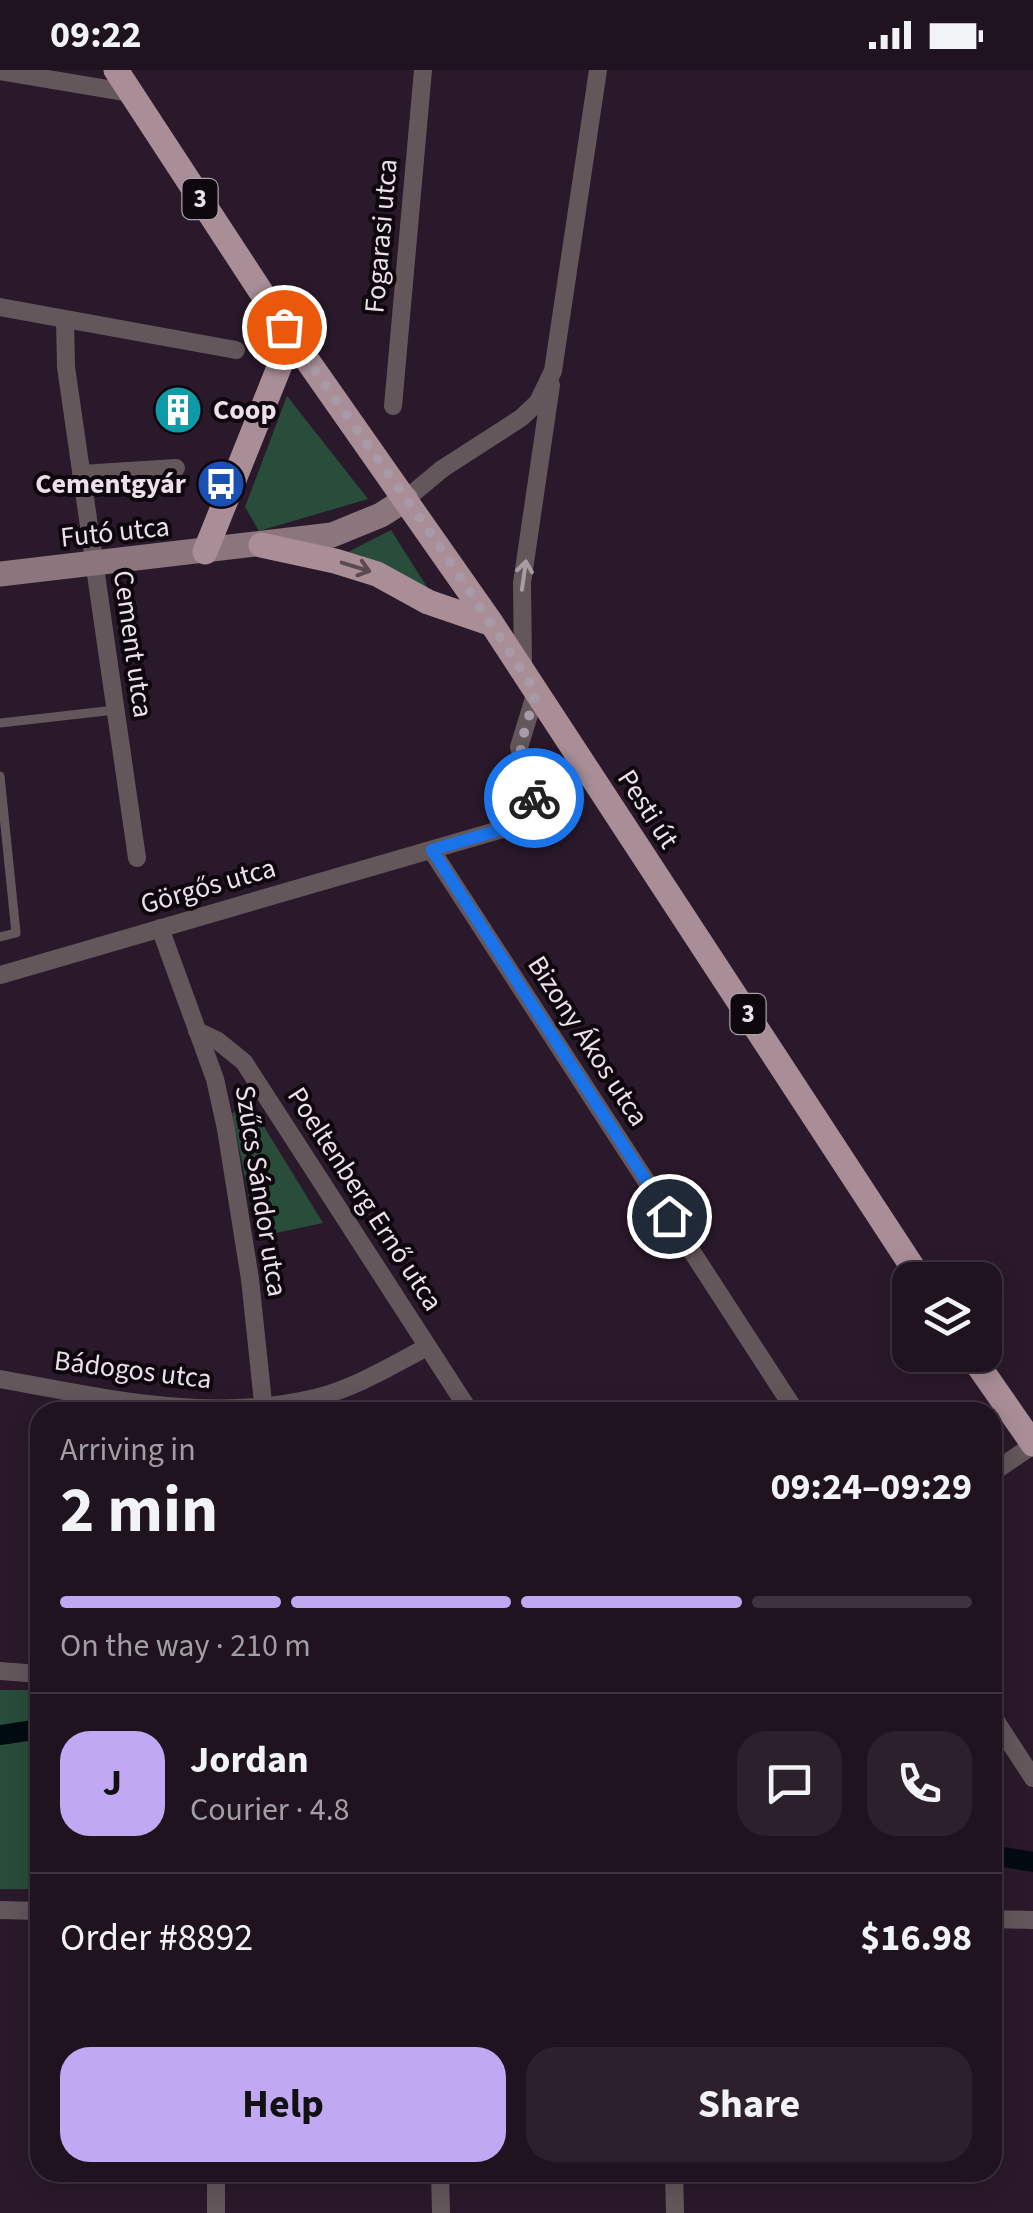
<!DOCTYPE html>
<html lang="en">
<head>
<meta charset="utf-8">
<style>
  :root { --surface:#201320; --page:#2d202d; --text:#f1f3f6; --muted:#a29ea5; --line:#3d323e; --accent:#c0a8f3 }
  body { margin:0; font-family:"Source Sans 3",sans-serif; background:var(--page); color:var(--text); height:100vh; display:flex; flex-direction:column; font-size:38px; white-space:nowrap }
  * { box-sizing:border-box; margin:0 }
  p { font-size:32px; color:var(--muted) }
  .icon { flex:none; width:55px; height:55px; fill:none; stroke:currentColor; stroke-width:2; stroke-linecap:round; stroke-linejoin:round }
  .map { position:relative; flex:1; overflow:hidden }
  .panel { position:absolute; left:30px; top:1332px; width:972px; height:780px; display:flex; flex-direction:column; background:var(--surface); border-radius:30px; box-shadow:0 5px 25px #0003,0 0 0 2px var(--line) }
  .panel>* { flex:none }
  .fabs { position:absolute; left:892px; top:1192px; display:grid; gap:20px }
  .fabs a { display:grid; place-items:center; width:110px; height:110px; border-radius:20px; background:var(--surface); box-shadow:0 5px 25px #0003,0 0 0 2px var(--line); font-size:50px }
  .pin { position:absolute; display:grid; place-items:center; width:85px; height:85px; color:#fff; margin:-42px; border:5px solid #fff; border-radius:50%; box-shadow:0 2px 10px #0007 }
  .courier { position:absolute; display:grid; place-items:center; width:100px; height:100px; margin:-50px; border:8px solid #1a73e8; border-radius:50%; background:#fff; color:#222; box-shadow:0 2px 12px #0007 }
  .head em { font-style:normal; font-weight:700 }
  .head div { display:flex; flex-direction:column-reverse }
  .head { display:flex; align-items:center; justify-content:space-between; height:170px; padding:0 30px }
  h1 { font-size:65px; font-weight:700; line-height:75px }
  .bar { display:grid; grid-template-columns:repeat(4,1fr); gap:15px 10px; align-content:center; height:120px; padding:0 30px }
  .bar i { height:12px; border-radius:8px; background:var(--line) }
  .bar .on { background:var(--accent) }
  .bar p { grid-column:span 4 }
  .line { display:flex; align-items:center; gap:25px; padding:0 30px; border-top:2px solid var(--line) }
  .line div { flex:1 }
  .round { display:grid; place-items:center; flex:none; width:105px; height:105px; border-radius:30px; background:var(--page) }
  .action { display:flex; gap:20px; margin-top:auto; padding:20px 30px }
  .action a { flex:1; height:115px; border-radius:30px; background:var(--accent); color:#111; font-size:40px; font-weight:700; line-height:115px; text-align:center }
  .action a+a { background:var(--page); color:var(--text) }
  .status { display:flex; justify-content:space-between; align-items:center; height:70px; padding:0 50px; background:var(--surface); direction:ltr }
  .status svg { height:28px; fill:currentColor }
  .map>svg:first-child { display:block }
  .green { fill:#284d3b }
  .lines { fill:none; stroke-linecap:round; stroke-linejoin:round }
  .canal { stroke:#000b11; stroke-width:20 }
  .service { stroke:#64575b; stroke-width:9 }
  .minor { stroke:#64575b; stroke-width:18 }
  .secondary { stroke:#8b767d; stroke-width:25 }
  .primary { stroke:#a98e97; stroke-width:25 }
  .oneway { stroke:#5c4a52 }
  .oneway2 { stroke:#a89ca3 }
  .done { stroke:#a89aa7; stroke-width:10; stroke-dasharray:0 18 }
  .route { stroke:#1a73e8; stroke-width:12 }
  .labels { text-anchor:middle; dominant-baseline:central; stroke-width:8; stroke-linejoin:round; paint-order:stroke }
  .shield { fill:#0e070e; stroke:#a99fa9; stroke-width:2.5 }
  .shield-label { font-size:25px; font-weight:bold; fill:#ece0eb }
  .street-label { font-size:28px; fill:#ece0eb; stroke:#0e070e }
  .poi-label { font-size:28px; font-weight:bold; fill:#ece0eb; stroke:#0e070e; text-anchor:start }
</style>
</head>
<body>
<div class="status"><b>09:22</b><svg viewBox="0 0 49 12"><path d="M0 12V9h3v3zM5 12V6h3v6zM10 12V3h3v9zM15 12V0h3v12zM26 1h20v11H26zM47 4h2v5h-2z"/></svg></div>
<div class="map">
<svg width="1033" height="2143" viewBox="0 0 1033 2143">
  <rect width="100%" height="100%" fill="#2a192a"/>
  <path class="green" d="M287 326 368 429 259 461 245 437Z
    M391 460 434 528 344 484Z
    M252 1037 323 1153 257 1167 232 1043Z
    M0 1620H40V1819H0Z"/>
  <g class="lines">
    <path class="canal" d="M0 1665 40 1659
      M992 1785 1033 1792"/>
    <path class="service" d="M0 653 115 640
      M0 706 16 863 0 867"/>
    <path class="minor" d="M0 1 131 23
      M0 237 236 280
      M65 249 66 297 137 788
      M393 336 423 0
      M81 404 176 398
      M406 429 442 399 521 348 538 332 553 301 598 0
      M523 596 522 513 551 315
      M432 781 796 1342
      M160 858 215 1009 226 1059 250 1209 264 1342
      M0 905 520 754 535 732 519 677 536 622
      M197 961 218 971 244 992 470 1342
      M0 1309C104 1328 210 1353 315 1328 355 1318 391 1296 427 1277
      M992 1403 1033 1375
      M0 1601 40 1604
      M992 1645 1033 1708
      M0 1840 40 1841
      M992 1849 1033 1850
      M216 2102V2143
      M440 2102 441 2143
      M674 2102 675 2143"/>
    <path class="secondary" d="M0 504 332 465 381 445 406 429"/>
    <path class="primary" d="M116 0 284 257 492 554 921 1210
      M261 475 335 491 377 504 428 532 492 554
      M205 482 280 295 284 257
      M971 1285 1033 1374"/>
  </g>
  <defs><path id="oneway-shaft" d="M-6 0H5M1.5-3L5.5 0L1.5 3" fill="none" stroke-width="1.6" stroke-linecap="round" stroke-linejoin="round" transform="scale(2.5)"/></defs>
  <use class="oneway" href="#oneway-shaft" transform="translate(356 497) rotate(17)"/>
  <use class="oneway2" href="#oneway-shaft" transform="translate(524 505) rotate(-82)"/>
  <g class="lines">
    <path class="done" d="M284 257 434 468 536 622 520 677 534 728"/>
    <path class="route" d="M534 728 535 732 520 754 432 780 669 1146"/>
  </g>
  <defs>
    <g id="building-disc" transform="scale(2.5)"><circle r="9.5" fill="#0f9aa8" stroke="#0e070e"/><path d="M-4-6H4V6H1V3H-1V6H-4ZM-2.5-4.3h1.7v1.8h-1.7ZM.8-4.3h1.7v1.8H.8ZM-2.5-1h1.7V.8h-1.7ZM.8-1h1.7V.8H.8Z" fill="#fff"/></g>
    <g id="bus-disc" transform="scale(2.5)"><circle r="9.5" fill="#1a4fb4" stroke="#0e070e"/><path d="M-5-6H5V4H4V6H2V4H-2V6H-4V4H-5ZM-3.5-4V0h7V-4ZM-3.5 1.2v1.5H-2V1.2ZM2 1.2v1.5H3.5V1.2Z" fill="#fff"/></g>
  </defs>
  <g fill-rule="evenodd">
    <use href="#building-disc" x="178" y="340"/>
    <use href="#bus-disc" x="221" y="414"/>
  </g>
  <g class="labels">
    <g class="shield">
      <rect x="182.5" y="109" width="35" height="40" rx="8"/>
      <rect x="730.5" y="924" width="35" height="40" rx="8"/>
    </g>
    <g class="shield-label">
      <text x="200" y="129">3</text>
      <text x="748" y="944">3</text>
    </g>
    <g class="street-label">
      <text transform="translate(381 166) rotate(-85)">Fogarasi utca</text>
      <text transform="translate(115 462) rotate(-6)">Futó utca</text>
      <text transform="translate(133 574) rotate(82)">Cement utca</text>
      <text transform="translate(648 739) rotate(57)">Pesti út</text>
      <text transform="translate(208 816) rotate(-16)">Görgős utca</text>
      <text transform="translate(588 971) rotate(57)">Bizony Ákos utca</text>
      <text transform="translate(261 1121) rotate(81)">Szűcs Sándor utca</text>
      <text transform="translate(365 1129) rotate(57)">Poeltenberg Ernő utca</text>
      <text transform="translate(133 1300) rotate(7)">Bádogos utca</text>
    </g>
    <g class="poi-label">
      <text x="213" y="340">Coop</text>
      <text x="186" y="414" text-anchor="end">Cementgyár</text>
    </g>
  </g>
</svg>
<div class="fabs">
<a><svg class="icon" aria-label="layers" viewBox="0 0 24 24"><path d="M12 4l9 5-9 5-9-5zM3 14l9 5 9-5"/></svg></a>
</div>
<div class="pin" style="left:284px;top:257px;background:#ea580c"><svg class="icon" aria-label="bag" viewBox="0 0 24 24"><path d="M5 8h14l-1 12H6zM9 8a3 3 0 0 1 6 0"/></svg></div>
<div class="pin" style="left:669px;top:1146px;background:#1f2937"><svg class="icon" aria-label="home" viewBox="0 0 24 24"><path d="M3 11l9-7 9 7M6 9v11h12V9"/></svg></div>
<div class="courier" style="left:534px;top:728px"><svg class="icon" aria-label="bike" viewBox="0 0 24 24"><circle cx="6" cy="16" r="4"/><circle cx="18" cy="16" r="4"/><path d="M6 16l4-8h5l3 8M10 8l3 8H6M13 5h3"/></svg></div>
<section class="panel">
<div class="head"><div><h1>2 min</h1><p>Arriving in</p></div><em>09:24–09:29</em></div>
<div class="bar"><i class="on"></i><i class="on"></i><i class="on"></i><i></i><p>On the way · 210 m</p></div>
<div class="line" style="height:180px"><b class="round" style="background:var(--accent);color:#111">J</b><div><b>Jordan</b><p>Courier · 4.8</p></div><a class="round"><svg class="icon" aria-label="chat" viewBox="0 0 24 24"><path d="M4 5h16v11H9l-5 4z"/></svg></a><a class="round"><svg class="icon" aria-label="phone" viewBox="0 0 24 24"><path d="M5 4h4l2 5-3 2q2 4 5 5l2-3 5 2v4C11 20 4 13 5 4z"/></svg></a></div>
<div class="line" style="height:130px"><div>Order #8892</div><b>$16.98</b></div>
<div class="action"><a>Help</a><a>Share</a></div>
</section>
</div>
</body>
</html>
